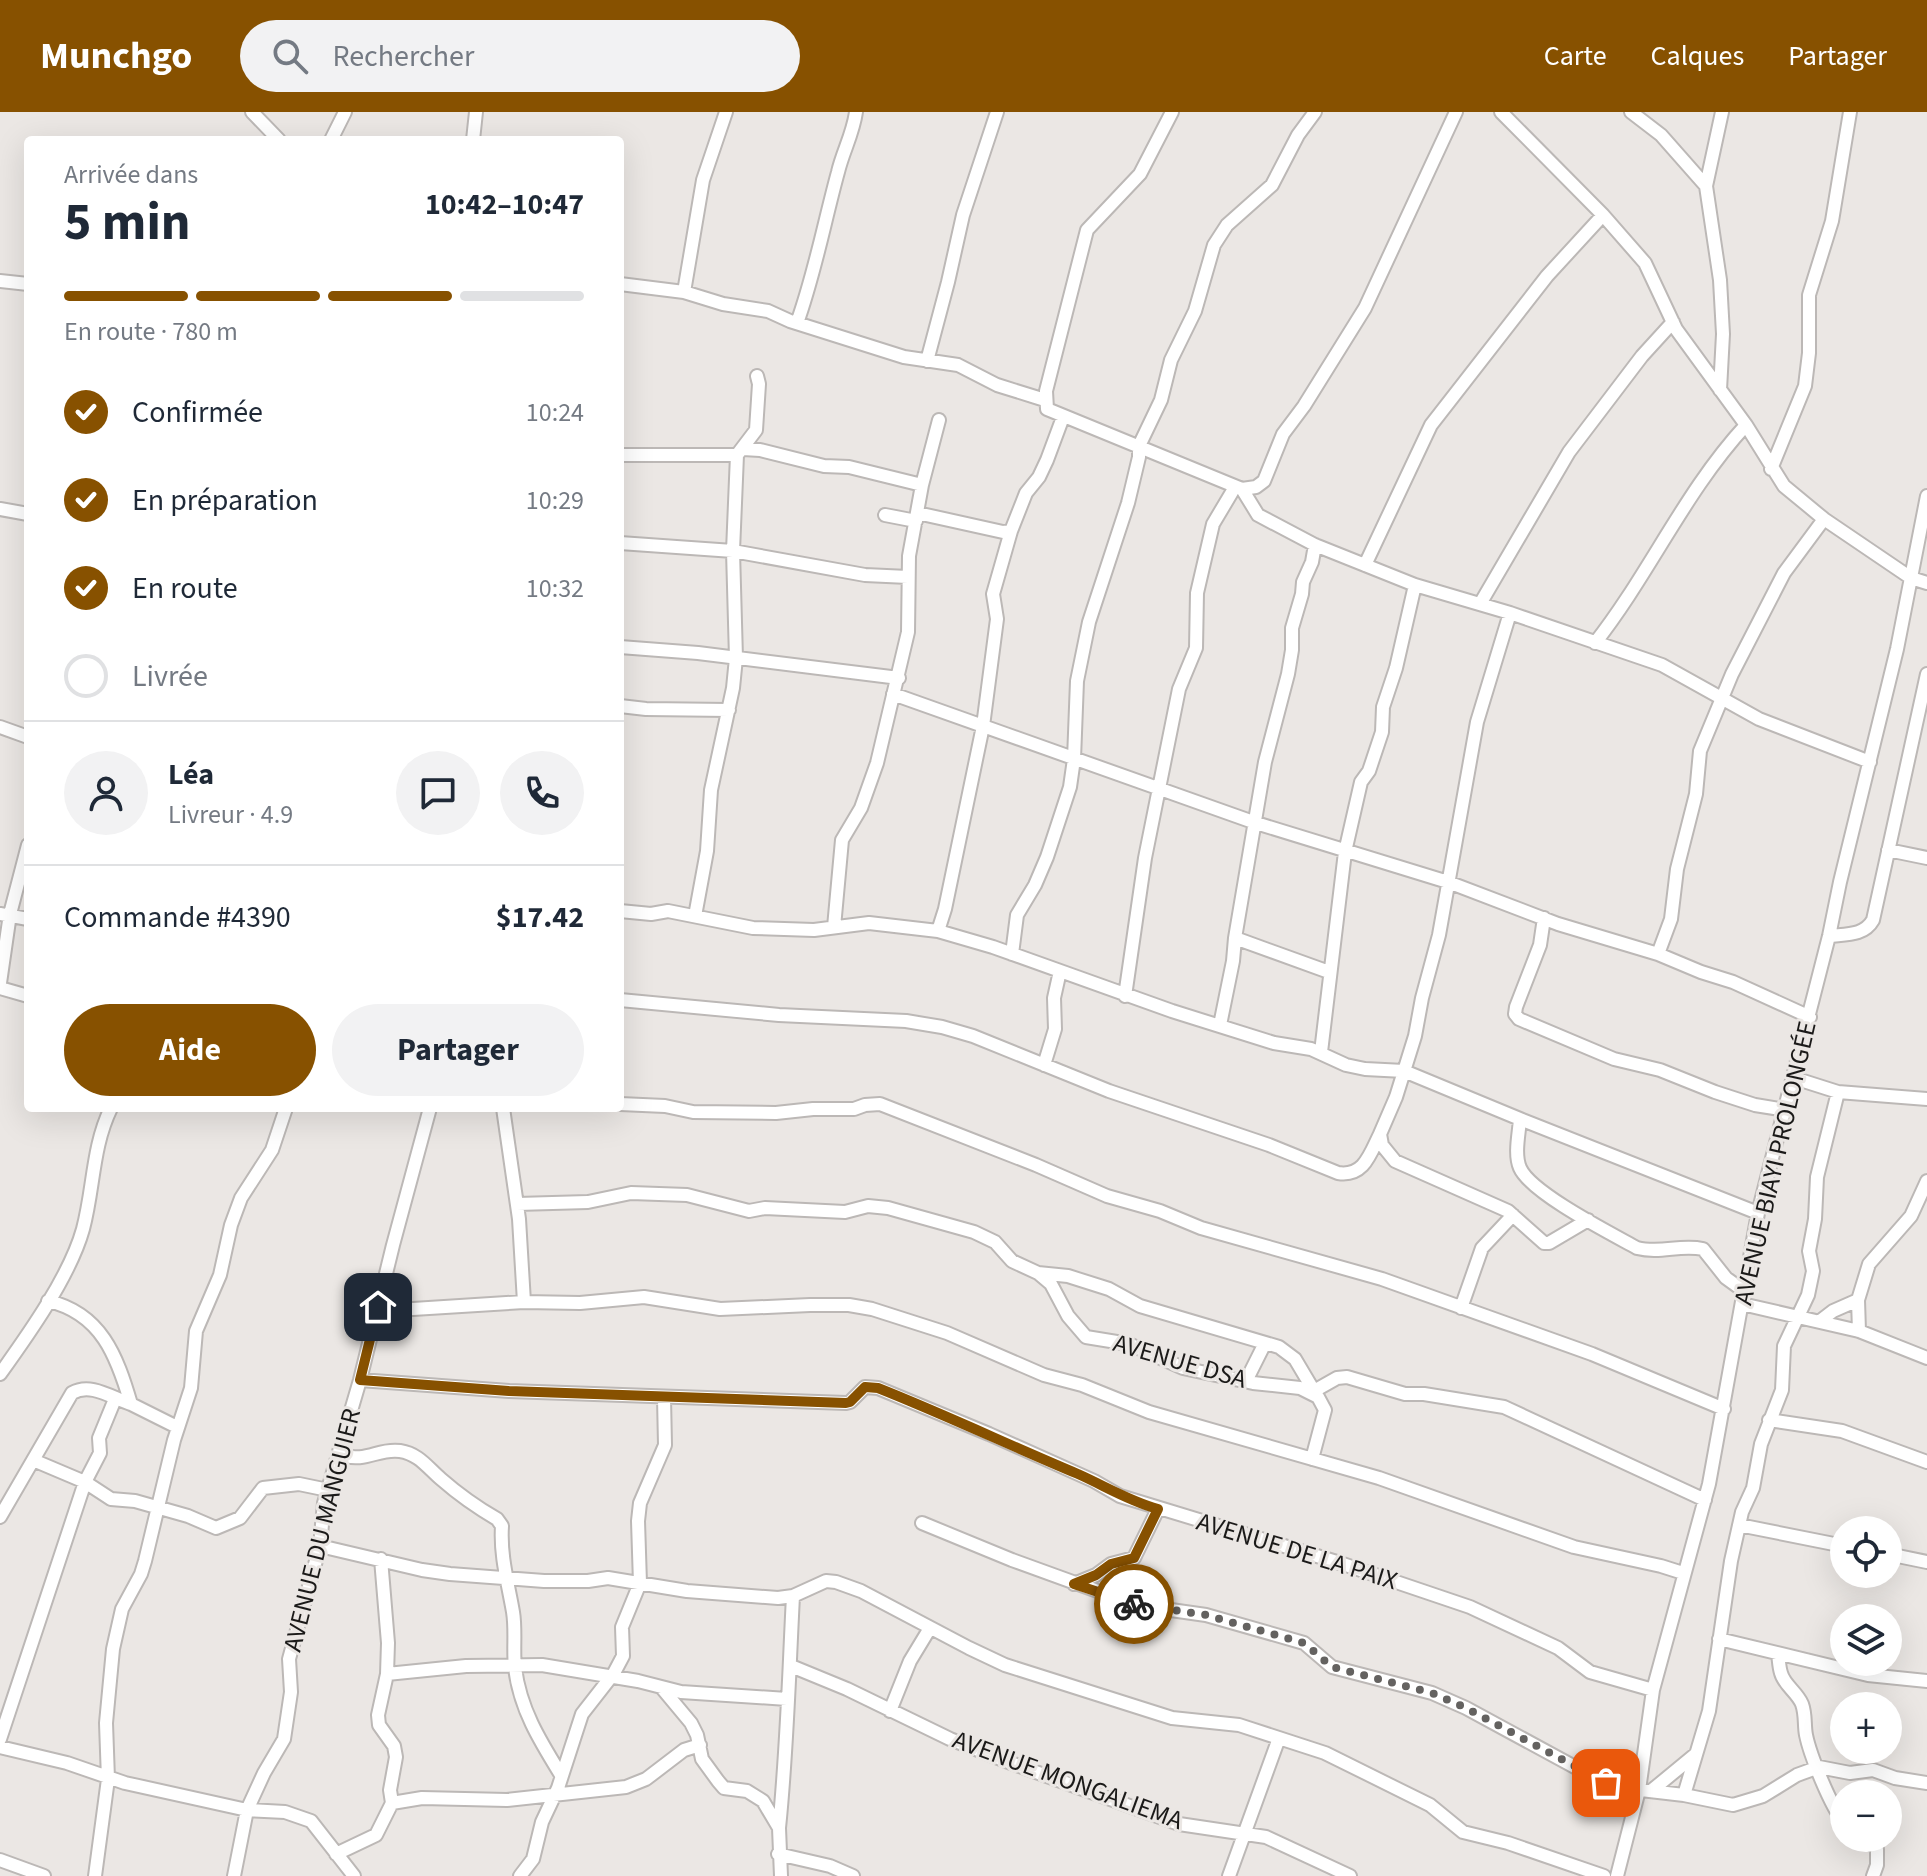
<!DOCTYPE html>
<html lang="fr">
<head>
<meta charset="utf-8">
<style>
  :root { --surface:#fff; --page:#f2f2f3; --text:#1f2937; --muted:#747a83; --line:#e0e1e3; --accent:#875100 }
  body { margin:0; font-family:"Source Sans 3",sans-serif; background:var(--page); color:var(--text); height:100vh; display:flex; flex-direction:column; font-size:30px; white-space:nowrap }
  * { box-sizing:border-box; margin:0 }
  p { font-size:26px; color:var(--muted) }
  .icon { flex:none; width:44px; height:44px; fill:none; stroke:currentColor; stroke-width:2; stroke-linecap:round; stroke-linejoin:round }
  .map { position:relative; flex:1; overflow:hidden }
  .details { position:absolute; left:24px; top:24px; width:600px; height:976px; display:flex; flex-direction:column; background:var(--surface); border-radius:8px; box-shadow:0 8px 32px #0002 }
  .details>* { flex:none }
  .buttons { position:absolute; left:1830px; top:1404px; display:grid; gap:16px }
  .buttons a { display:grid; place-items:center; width:72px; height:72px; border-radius:50%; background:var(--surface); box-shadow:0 8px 32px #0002; font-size:40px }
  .pin { position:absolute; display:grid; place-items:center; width:68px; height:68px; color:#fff; margin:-34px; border-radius:16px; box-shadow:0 4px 12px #0006 }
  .courier { position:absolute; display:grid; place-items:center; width:80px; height:80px; margin:-40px; border:6px solid #875100; border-radius:50%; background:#fff; color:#222; box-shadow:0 2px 10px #0007 }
  .headline em { font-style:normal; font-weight:700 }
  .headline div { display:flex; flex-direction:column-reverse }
  .headline { display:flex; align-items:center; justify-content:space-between; height:136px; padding:0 40px }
  h1 { font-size:52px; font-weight:700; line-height:60px }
  .bar { display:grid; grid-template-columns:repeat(4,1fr); gap:12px 8px; align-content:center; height:96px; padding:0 40px }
  .bar i { height:10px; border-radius:6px; background:var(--line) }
  .bar .on { background:var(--accent) }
  .bar p { grid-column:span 4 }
  .line { display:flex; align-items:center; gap:20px; padding:0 40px; border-top:2px solid var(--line) }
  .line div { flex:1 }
  .round { display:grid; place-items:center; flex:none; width:84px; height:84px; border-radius:42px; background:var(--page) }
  ol { padding:0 40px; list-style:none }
  li { display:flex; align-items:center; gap:24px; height:88px }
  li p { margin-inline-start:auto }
  li .icon { padding:8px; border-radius:50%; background:var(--accent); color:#fff; stroke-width:4 }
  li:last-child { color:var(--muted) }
  li i { width:44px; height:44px; border:4px solid var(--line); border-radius:50% }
  .action { display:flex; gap:16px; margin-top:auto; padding:16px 40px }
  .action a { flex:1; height:92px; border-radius:48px; background:var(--accent); color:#fff; font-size:32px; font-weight:700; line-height:92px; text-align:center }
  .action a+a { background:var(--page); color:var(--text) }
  header { display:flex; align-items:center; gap:48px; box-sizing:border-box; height:112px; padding:0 40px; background:var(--accent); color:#fff }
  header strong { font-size:38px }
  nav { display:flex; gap:44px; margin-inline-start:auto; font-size:28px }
  .search { width:560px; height:72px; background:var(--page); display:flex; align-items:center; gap:20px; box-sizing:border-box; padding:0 28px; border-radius:44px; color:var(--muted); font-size:30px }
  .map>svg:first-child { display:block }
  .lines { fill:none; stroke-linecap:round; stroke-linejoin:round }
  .minor-casing { stroke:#bcb8b6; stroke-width:16 }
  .minor { stroke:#fff; stroke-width:12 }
  .done { stroke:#646260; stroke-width:8; stroke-dasharray:0 14.4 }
  .route { stroke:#875100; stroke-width:10 }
  .labels { text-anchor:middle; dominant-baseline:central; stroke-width:6; stroke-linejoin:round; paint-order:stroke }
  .street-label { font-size:26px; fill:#1b1a19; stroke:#ebe7e4 }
</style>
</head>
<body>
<header>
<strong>Munchgo</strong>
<div class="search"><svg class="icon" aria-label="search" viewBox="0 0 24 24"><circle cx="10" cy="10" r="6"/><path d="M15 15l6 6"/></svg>Rechercher</div>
<nav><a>Carte</a><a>Calques</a><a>Partager</a></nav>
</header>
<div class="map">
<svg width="1927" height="1764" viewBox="0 0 1927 1764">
  <rect width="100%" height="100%" fill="#ebe7e4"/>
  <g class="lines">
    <g class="minor-casing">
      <path id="minor" d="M252 0 279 28
        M1172 0 1140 62 1087 118 1046 279 1047 297 1242 377 1258 403 1315 433 1415 473 1510 501 1662 553 1759 607 1870 650
        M1501 0 1603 103 1645 151 1676 217 1746 313 1784 374 1824 407 1911 466 1927 471
        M1631 0 1661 23 1706 74
        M331 28 345 0
        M473 28 476 0
        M0 169 28 172
        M620 172 684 180 703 68 726 0
        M684 180 723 192 768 199 790 209 904 245 958 253 997 273 1045 288
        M797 211C815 161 824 111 838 60 843 39 853 22 856 0
        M927 249 948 170 963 103 997 0
        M1720 278 1723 222 1720 168 1706 74 1722 0
        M743 337 760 338 824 354 849 355 922 373
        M620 343H737
        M1771 357 1805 274 1809 241V183L1832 109 1850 0
        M1242 377 1256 375 1264 369 1283 322 1304 294 1365 196 1456 0
        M0 397 28 402
        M917 401 1003 420 1011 419 1026 381 1039 365 1047 348 1063 305
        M885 403 916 409
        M620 431 733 439 865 463 908 465
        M1365 453 1431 313 1547 164 1603 103
        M1480 492 1569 340 1642 244 1673 210
        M1510 501 1477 610 1439 823 1422 886 1415 924 1396 985 1380 1022 1382 1033 1395 1049 1508 1099 1544 1131H1549L1588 1108
        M1595 531C1650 461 1685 379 1746 313
        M620 535 698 541 899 566
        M893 582 1256 711 1448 770 1558 812 1658 842 1701 860 1733 870 1810 905
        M620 594 646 597 729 598
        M0 615 28 625
        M1888 738 1927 746
        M620 799 651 802 668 799 753 816 814 818 869 811 938 819 993 835 1172 899 1274 931 1311 937 1346 953 1365 957 1404 959 1520 1007C1519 1022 1514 1042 1520 1056 1531 1081 1610 1121 1637 1136 1661 1142 1680 1132 1703 1137L1726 1166 1744 1179
        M0 802 28 807
        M695 804 707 739 711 678 733 576 736 546 733 439 737 343 756 318 759 272 757 264
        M1544 806 1540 833 1516 895 1515 902 1519 907 1614 947 1660 958 1715 980 1755 993 1786 998
        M834 815 842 728 861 696 877 651 908 520 909 444 922 373 939 308
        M938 819 945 797 983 614 997 507 993 482 1011 419
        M1829 824C1846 822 1864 824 1873 808L1927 562
        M1235 826 1329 860
        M1012 842 1017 803 1035 773 1047 745 1070 675 1074 647 1077 569 1089 510 1128 391 1139 345V334L1161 288 1171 248 1195 199 1214 133 1227 113 1272 73 1298 23 1315 0
        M1658 842 1671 807 1677 757 1696 682 1700 639 1732 562 1784 461 1824 407
        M0 871 10 802 28 733
        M0 876 28 884
        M1125 884 1145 746 1179 577 1196 536 1197 481 1213 412 1235 375
        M620 888 779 903 906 909 942 915 973 924 1109 979 1269 1033 1338 1061C1364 1065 1370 1042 1380 1022
        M1220 913 1233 849 1235 826 1265 650 1288 562 1292 538V516L1302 482 1303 470 1312 450 1315 433
        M1321 940 1345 740 1361 670 1369 659 1382 620 1383 595 1396 556 1415 473
        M1044 953 1055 917 1054 886 1060 859
        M1794 966 1838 980 1927 987
        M620 992 665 994 693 1000 776 1001 813 997H854L865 993 880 992 1036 1053 1107 1084 1160 1099 1201 1116 1382 1167 1592 1242 1724 1297
        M503 996 519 1107 524 1190
        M1520 1007 1758 1101
        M517 1092 588 1090 631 1081 687 1083 749 1099 765 1096 845 1100 868 1094 888 1096 974 1120 995 1130 1012 1149 1038 1161 1051 1172 1068 1204 1086 1225 1129 1232 1183 1256 1253 1271 1300 1276 1318 1285 1325 1298 1312 1347
        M1038 1161 1068 1164 1109 1177 1140 1194 1279 1235 1295 1247 1317 1284
        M48 1189C101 1201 117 1244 131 1292L177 1315
        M1742 1192 1859 1219 1927 1246
        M378 1195 413 1197 524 1190 580 1191 644 1185 720 1197 810 1193H849L872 1197 947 1221 1044 1263 1082 1273 1149 1300 1379 1366 1574 1435 1661 1454 1683 1461
        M1461 1196 1482 1136 1513 1103
        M1820 1209 1833 1199 1858 1188
        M1859 1219 1858 1188 1869 1152 1911 1104 1927 1069
        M0 1262C28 1223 70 1164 83 1117 94 1076 92 1035 111 996
        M360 1268 509 1279 846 1291 850 1290 865 1275 878 1276 989 1322 1094 1369 1120 1384 1340 1451 1470 1495 1558 1536 1590 1560 1653 1578
        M1246 1269 1265 1231
        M1314 1279 1337 1266 1347 1265 1405 1282H1424L1504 1295 1705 1388
        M1769 1308 1842 1319 1927 1350
        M339 1343C368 1351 377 1336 400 1339 419 1342 427 1355 441 1367 457 1381 478 1396 497 1407L502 1414C500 1444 508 1471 513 1500 516 1518 513 1537 515 1556 520 1597 540 1629 561 1663
        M33 1348 85 1370 111 1387 135 1389 188 1404 216 1416 240 1406 263 1376 299 1372 328 1378
        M0 1405 72 1281C91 1270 112 1286 131 1292
        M922 1411 1012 1448 1136 1493 1206 1503 1304 1531 1332 1555 1432 1581 1466 1596 1584 1660 1615 1675 1684 1683 1733 1693 1763 1684 1797 1663 1819 1655 1850 1661 1873 1658 1895 1666 1927 1671
        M1739 1413 1844 1434
        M320 1434 422 1458 450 1462 544 1469H588L608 1466 687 1479 778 1486 793 1484 826 1469 836 1470 861 1479 969 1536 1005 1553 1172 1606 1239 1613 1325 1641 1430 1693 1463 1720 1508 1731 1604 1764
        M1888 1442 1927 1450
        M381 1447 388 1531 387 1562 378 1603 379 1613 394 1634 396 1645 390 1678 392 1691
        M1074 1472 1096 1463 1111 1452 1134 1446 1158 1397
        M1719 1527 1868 1563 1927 1569
        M1778 1542C1779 1548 1779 1555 1781 1561 1784 1573 1797 1580 1802 1592 1806 1603 1804 1613 1806 1623 1810 1643 1831 1695 1844 1710
        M791 1554 847 1577 950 1627 1011 1651 1179 1712 1266 1725 1350 1764
        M387 1562 466 1554 542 1553 638 1569 681 1580 787 1587
        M661 1575 691 1611 697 1623 702 1647 718 1669 724 1676 747 1679 763 1689 779 1716 781 1764
        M890 1599 910 1549 930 1516
        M0 1627 85 1370 100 1341 99 1326 115 1287
        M0 1635 67 1651 125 1671 247 1698 285 1700 311 1709 354 1764
        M1651 1679 1696 1642
        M1684 1683 1709 1599 1731 1449 1742 1400 1753 1376 1761 1332 1782 1278 1784 1234 1808 1183 1813 1159 1809 1139 1815 1107 1817 1065 1838 980
        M779 1716C787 1639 789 1561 793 1484
        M1858 1726 1871 1731 1877 1737V1753L1873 1764
        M336 1742 376 1723 392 1691 422 1686 507 1688 626 1675 646 1667 684 1638 700 1633
        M778 1742 830 1754 853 1764
        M0 1748 44 1764
        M95 1764 108 1667 106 1611 113 1537 122 1497 141 1462 145 1449 174 1328 191 1276 196 1219 220 1163 231 1113 241 1086 272 1038 286 996
        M234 1764 247 1698 264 1661 284 1627 291 1580 289 1547 320 1434 324 1391 360 1268 393 1133 430 996
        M520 1764 533 1747 542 1710 558 1676 582 1602 614 1561 623 1544 622 1515 640 1471 638 1409 640 1391 665 1333 664 1286
        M1229 1764 1279 1626
        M1617 1764 1639 1678 1653 1578 1709 1372 1758 1101 1829 824 1840 770 1897 537 1927 384"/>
    </g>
    <use href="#minor" class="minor"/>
  </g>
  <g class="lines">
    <path class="done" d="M1134 1492 1206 1503 1304 1531 1332 1555 1432 1581 1466 1596 1606 1671"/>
    <path class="route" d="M378 1195 360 1268 509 1279 846 1291 850 1290 865 1275 878 1276C946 1303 1011 1334 1078 1362 1105 1374 1129 1389 1158 1397L1134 1446 1111 1452 1096 1463 1074 1472 1134 1492"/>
  </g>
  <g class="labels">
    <g class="street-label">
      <text transform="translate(1775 1051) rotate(-77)">AVENUE BIAYI PROLONGÉE</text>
      <text transform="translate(1180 1249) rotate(16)">AVENUE DSA</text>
      <text transform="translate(322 1418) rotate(-76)">AVENUE DU MANGUIER</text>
      <text transform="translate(1297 1439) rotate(17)">AVENUE DE LA PAIX</text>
      <text transform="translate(1068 1668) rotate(20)">AVENUE MONGALIEMA</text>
    </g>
  </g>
</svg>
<div class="buttons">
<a><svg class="icon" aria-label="locate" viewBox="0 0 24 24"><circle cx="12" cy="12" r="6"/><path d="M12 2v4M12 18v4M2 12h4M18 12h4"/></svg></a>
<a><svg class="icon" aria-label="layers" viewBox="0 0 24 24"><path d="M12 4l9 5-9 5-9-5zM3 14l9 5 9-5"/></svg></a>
<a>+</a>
<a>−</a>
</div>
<div class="pin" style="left:1606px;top:1671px;background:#ea580c"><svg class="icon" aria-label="bag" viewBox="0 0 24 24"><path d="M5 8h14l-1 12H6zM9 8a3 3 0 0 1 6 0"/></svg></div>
<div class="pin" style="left:378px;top:1195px;background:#1f2937"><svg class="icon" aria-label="home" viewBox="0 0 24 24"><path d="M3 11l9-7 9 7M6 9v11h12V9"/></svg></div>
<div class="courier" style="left:1134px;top:1492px"><svg class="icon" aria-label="bike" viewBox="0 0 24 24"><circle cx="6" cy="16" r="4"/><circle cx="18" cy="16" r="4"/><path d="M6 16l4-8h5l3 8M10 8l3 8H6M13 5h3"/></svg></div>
<section class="details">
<div class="headline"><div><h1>5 min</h1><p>Arrivée dans</p></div><em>10:42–10:47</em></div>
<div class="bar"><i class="on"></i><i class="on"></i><i class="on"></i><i></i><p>En route · 780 m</p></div>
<ol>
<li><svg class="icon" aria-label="check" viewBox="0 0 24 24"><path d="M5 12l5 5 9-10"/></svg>Confirmée<p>10:24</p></li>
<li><svg class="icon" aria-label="check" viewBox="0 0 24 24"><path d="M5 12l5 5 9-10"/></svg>En préparation<p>10:29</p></li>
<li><svg class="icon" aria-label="check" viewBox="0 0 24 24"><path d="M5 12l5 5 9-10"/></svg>En route<p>10:32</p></li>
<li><i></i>Livrée</li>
</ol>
<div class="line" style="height:144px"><a class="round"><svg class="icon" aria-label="person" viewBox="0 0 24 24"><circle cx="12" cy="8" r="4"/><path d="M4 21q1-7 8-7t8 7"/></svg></a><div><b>Léa</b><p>Livreur · 4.9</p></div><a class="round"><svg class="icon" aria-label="chat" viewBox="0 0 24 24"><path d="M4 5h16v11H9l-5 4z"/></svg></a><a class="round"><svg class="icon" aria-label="phone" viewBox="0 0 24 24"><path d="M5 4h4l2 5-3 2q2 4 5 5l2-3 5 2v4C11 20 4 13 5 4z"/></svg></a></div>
<div class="line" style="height:104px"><div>Commande #4390</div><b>$17.42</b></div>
<div class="action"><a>Aide</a><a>Partager</a></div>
</section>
</div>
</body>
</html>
